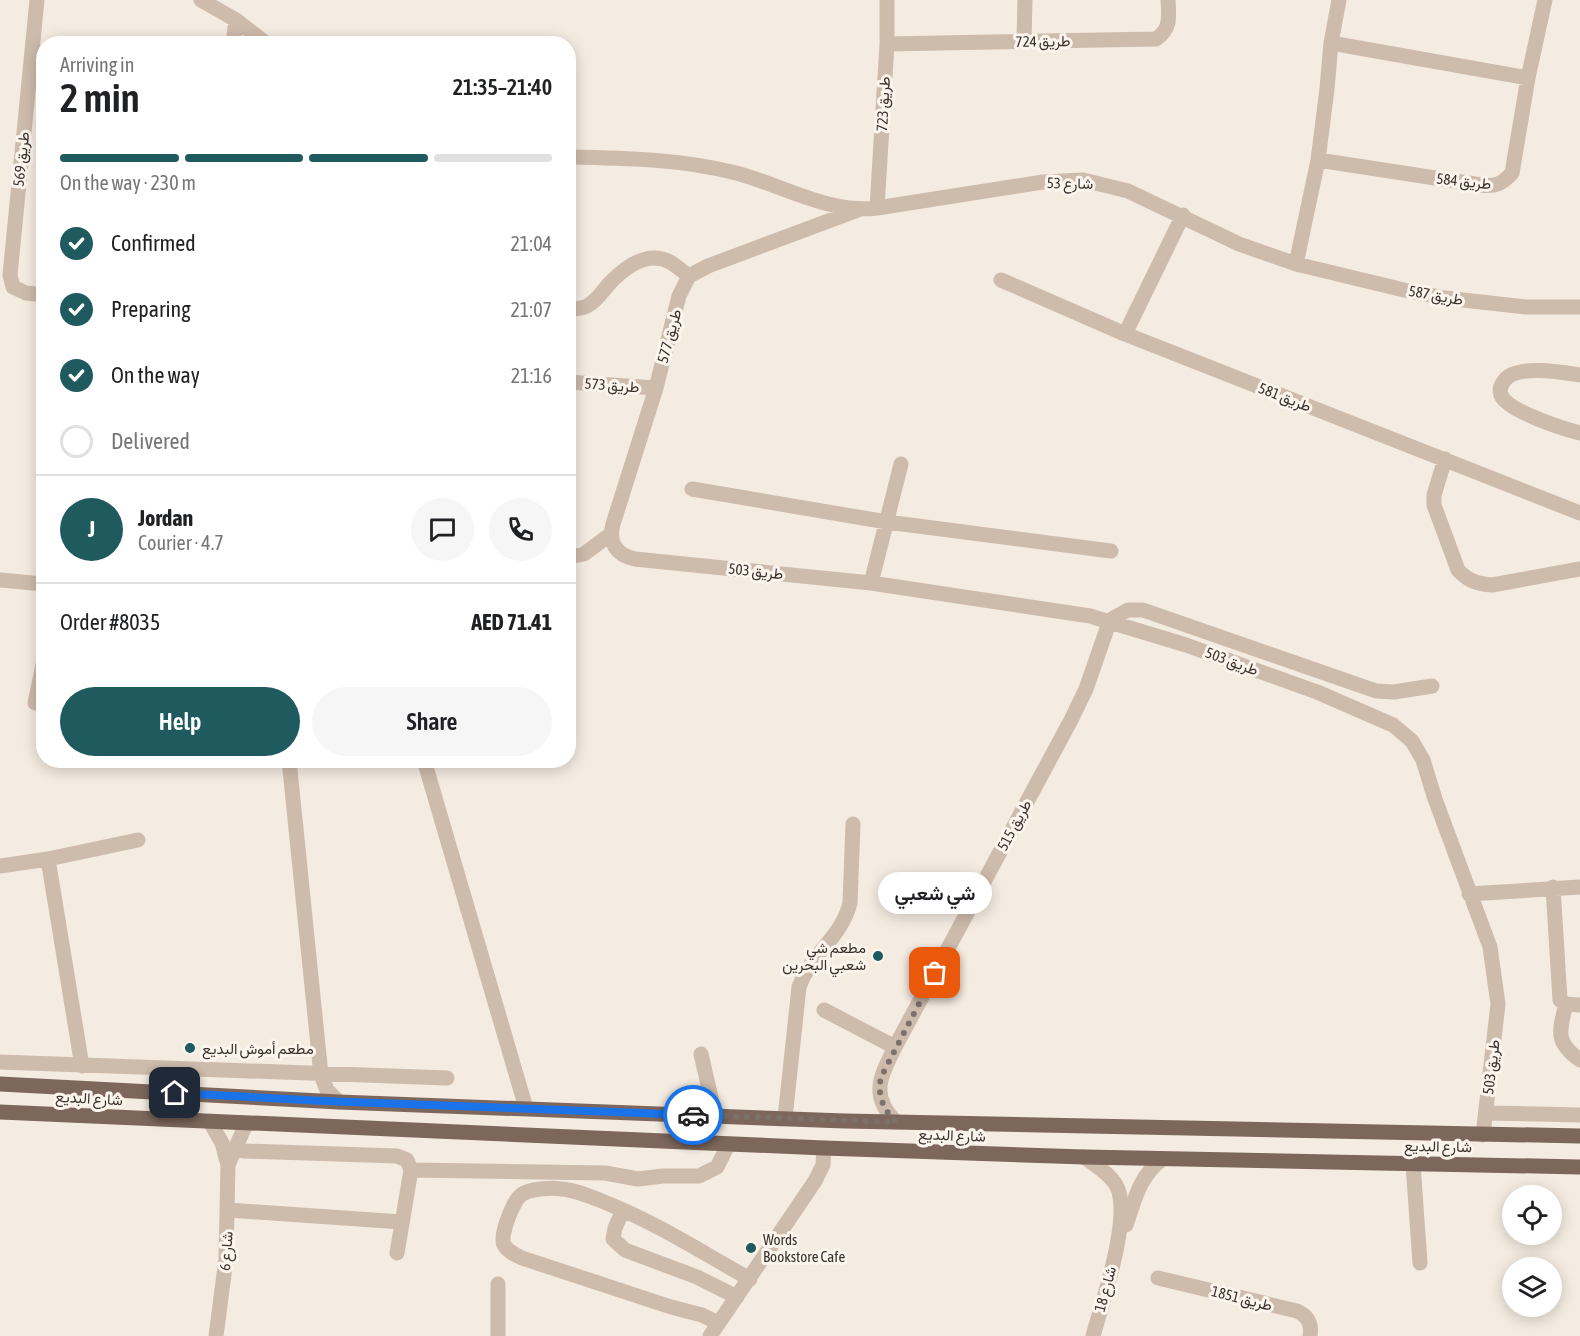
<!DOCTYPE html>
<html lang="en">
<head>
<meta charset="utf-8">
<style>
  :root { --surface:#fff; --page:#f6f6f6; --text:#202124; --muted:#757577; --line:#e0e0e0; --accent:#1f5a5e }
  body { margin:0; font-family:"Asap Condensed",Vazirmatn,sans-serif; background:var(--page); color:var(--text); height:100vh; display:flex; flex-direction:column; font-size:22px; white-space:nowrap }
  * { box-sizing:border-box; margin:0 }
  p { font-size:20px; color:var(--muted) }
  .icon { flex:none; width:33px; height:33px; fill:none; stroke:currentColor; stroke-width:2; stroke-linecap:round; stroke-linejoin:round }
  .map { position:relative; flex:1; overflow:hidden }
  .side { position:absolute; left:36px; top:36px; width:540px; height:732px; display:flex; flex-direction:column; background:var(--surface); border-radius:24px; box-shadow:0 3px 15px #0003 }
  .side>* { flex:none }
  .controls { position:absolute; left:1502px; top:1185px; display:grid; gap:12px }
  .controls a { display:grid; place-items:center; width:60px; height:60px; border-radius:50%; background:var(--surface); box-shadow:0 3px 15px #0003; font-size:30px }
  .pin { position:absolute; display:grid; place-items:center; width:51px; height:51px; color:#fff; margin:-26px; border-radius:12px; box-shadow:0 3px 9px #0006 }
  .courier { position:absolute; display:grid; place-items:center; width:60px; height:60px; margin:-30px; border:4px solid #1a73e8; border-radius:50%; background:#fff; color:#222; box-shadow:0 2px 8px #0007 }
  .bubble { position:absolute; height:42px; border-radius:21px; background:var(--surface); box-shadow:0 3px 15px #0003; font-size:20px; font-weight:600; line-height:42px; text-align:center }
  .overview em { font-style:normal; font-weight:600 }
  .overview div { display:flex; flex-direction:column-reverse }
  .overview { display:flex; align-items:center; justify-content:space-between; height:102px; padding:0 24px }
  h1 { font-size:39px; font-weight:600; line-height:45px }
  .bar { display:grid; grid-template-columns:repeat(4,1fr); gap:9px 6px; align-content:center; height:72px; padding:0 24px }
  .bar i { height:8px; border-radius:4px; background:var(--line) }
  .bar .selected { background:var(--accent) }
  .bar p { grid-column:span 4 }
  .line { display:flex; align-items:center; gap:15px; padding:0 24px; border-top:2px solid var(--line) }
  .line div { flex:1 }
  .round { display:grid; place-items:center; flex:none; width:63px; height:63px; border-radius:32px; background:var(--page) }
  ol { padding:0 24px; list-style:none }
  li { display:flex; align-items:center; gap:18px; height:66px }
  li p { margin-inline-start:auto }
  li .icon { padding:6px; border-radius:50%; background:var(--accent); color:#fff; stroke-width:4 }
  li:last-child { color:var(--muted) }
  li i { width:33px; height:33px; border:3px solid var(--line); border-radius:50% }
  .primary-button { display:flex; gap:12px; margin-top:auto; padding:12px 24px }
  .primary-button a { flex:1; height:69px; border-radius:36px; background:var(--accent); color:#fff; font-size:24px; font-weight:600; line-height:69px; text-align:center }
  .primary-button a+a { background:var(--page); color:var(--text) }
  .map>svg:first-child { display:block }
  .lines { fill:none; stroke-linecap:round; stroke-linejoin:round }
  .minor { stroke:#cdbbac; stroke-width:15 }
  .major { stroke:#7d675c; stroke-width:15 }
  .done { stroke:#7c716b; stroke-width:6; stroke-dasharray:0 10.8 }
  .route { stroke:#1a73e8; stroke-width:8 }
  .poi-dot { fill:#1f5a5e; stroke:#fbf5ee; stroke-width:2 }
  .labels { text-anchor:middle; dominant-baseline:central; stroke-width:6; stroke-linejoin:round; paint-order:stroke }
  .street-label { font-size:15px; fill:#3b302b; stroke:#fbf5ee }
  .poi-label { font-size:15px; fill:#3b302b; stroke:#fbf5ee; text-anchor:start }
</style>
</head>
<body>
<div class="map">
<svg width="1580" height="1336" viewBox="0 0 1580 1336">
  <rect width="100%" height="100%" fill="#f4ebe1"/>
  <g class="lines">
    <path class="minor" d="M37 0 10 275 13 287 26 293 44 295
      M201 0 236 20 267 44
      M1024 41 1025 0
      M1331 43 1528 78
      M233 44 236 20
      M887 44 1156 39C1171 29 1169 17 1168 0
      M568 157C625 158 681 159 736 173 782 185 829 214 877 208L1043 182 1083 180 1128 191 1239 244 1296 264 1404 290 1445 298 1526 307H1580
      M1318 160 1481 185C1495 187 1502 184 1512 173L1528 78 1545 0
      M877 208 887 44V0
      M858 210 708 266 689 276 679 296 656 388 613 524C608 542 616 555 635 559L871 583 1090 616 1186 645 1317 692 1393 725 1412 741 1423 760 1435 799 1490 947 1498 1004 1483 1135
      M1296 264 1318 160 1327 89 1331 43 1339 0
      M1001 280 1125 334 1580 513
      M568 309C575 309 581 309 587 306 597 301 602 292 609 284 625 267 647 250 670 262 677 266 683 272 689 276
      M1125 334 1183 215
      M1580 375C1562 372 1515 364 1504 381 1501 385 1499 390 1501 395 1507 411 1564 429 1580 433
      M568 382 656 388
      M1445 459 1434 495V505L1458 570C1468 581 1478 584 1492 585L1580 569
      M692 489 887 522 1111 551
      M568 557 584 554 611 534
      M0 580 44 584
      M871 583 901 464
      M1110 620 1128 610H1143L1376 691 1394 692 1432 686
      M35 703 44 660
      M289 760 321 1075 327 1090 339 1102
      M424 760 526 1108
      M48 859 82 1066
      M0 866 48 859 138 840
      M1553 887 1560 1000 1566 1004 1580 1005
      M1469 894 1580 887
      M1566 1004C1559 1032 1555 1042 1580 1060
      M824 1010 895 1047
      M701 1054 715 1115
      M0 1062 447 1078
      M1486 1113 1580 1115
      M785 1118 799 987C811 953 841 939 850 903L853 824
      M210 1122 222 1143 228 1165 226 1259 216 1336
      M896 1122C869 1095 881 1076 895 1047L1071 720 1086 689 1110 620
      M244 1151 397 1156 407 1160 411 1170 397 1253
      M1084 1157C1095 1165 1109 1173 1116 1185 1133 1214 1102 1303 1093 1336
      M1413 1164 1420 1263
      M228 1165 246 1124
      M411 1170 605 1173 638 1179 663 1176H699L717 1167 728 1145
      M228 1210 402 1222
      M623 1210 615 1228 613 1239 625 1250 697 1277 737 1297
      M1126 1225C1135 1199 1139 1177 1162 1159
      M1158 1278 1297 1311C1308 1316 1312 1324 1310 1336
      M498 1284V1336
      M718 1323 702 1315 671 1307 522 1258C516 1255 508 1252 504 1245 499 1237 513 1201 521 1195 528 1189 552 1187 561 1189 577 1190 594 1198 609 1204 658 1224 703 1253 750 1279
      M710 1336 815 1181 823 1165 824 1148"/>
    <path class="major" d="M0 1084 339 1102 845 1121 1580 1136
      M0 1112 824 1148 1084 1157 1580 1167"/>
  </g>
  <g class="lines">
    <path class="done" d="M693 1115 896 1122C883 1109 877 1095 881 1077L935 973"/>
    <path class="route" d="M175 1093 324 1101 693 1115"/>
  </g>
  <g class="poi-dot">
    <circle cx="878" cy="956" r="6"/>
    <circle cx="190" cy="1048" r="6"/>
    <circle cx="751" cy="1248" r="6"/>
  </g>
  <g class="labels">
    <g class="street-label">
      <text transform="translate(1043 41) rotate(-1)">طريق 724</text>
      <text transform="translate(883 104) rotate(-87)">طريق 723</text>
      <text transform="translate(21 159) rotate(-84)">طريق 569</text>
      <text transform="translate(1464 181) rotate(6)">طريق 584</text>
      <text transform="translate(1070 183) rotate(1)">شارع 53</text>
      <text transform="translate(1436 295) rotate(10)">طريق 587</text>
      <text transform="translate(669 336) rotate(-75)">طريق 577</text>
      <text transform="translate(612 385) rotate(4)">طريق 573</text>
      <text transform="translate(1285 397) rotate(21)">طريق 581</text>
      <text transform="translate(756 571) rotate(6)">طريق 503</text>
      <text transform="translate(1232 661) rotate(20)">طريق 503</text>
      <text transform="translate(1014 825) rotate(-62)">طريق 515</text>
      <text transform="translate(1491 1067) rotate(-83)">طريق 503</text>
      <text transform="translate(89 1098) rotate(3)">شارع البديع</text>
      <text transform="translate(952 1135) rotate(2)">شارع البديع</text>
      <text transform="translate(1438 1146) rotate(1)">شارع البديع</text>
      <text transform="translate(226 1251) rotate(-86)">شارع 6</text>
      <text transform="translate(1105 1289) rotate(-75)">شارع 18</text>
      <text transform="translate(1242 1298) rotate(14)">طريق 1851</text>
    </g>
    <g class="poi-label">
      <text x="866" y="947" text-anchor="end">مطعم شي<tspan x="866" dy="17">شعبي البحرين</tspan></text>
      <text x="202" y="1048">مطعم أموش البديع</text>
      <text x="763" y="1239">Words<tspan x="763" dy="17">Bookstore Cafe</tspan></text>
    </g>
  </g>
</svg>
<div class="controls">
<a><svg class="icon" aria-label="locate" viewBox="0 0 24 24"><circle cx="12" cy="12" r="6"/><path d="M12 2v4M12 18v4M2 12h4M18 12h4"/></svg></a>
<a><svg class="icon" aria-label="layers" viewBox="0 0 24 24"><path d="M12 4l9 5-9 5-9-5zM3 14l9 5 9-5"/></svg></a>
</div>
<div class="pin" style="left:935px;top:973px;background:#ea580c"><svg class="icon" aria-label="bag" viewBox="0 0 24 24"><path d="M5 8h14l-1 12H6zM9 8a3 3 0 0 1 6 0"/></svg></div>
<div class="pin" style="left:175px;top:1093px;background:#1f2937"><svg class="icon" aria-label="home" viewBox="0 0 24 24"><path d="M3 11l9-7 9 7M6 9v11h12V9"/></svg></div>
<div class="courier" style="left:693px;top:1115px"><svg class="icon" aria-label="car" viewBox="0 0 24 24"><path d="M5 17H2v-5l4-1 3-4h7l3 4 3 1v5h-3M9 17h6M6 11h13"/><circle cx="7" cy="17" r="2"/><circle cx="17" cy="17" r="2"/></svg></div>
<div class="bubble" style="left:878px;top:872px;width:114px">شي شعبي</div>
<section class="side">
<div class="overview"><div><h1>2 min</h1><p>Arriving in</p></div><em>21:35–21:40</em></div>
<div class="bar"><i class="selected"></i><i class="selected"></i><i class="selected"></i><i></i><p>On the way · 230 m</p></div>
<ol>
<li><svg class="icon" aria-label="check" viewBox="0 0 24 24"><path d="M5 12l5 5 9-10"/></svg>Confirmed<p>21:04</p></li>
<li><svg class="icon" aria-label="check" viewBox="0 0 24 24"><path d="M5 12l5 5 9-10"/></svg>Preparing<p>21:07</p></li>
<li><svg class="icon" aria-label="check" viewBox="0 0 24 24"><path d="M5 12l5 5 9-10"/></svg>On the way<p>21:16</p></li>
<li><i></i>Delivered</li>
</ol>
<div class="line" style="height:108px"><b class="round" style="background:var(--accent);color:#fff">J</b><div><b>Jordan</b><p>Courier · 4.7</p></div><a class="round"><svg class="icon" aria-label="chat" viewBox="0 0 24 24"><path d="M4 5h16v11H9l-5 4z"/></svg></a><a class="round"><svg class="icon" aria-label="phone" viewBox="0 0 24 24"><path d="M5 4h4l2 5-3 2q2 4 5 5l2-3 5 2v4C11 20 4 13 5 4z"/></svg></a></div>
<div class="line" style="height:78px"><div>Order #8035</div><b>AED 71.41</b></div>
<div class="primary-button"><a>Help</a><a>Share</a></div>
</section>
</div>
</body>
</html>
